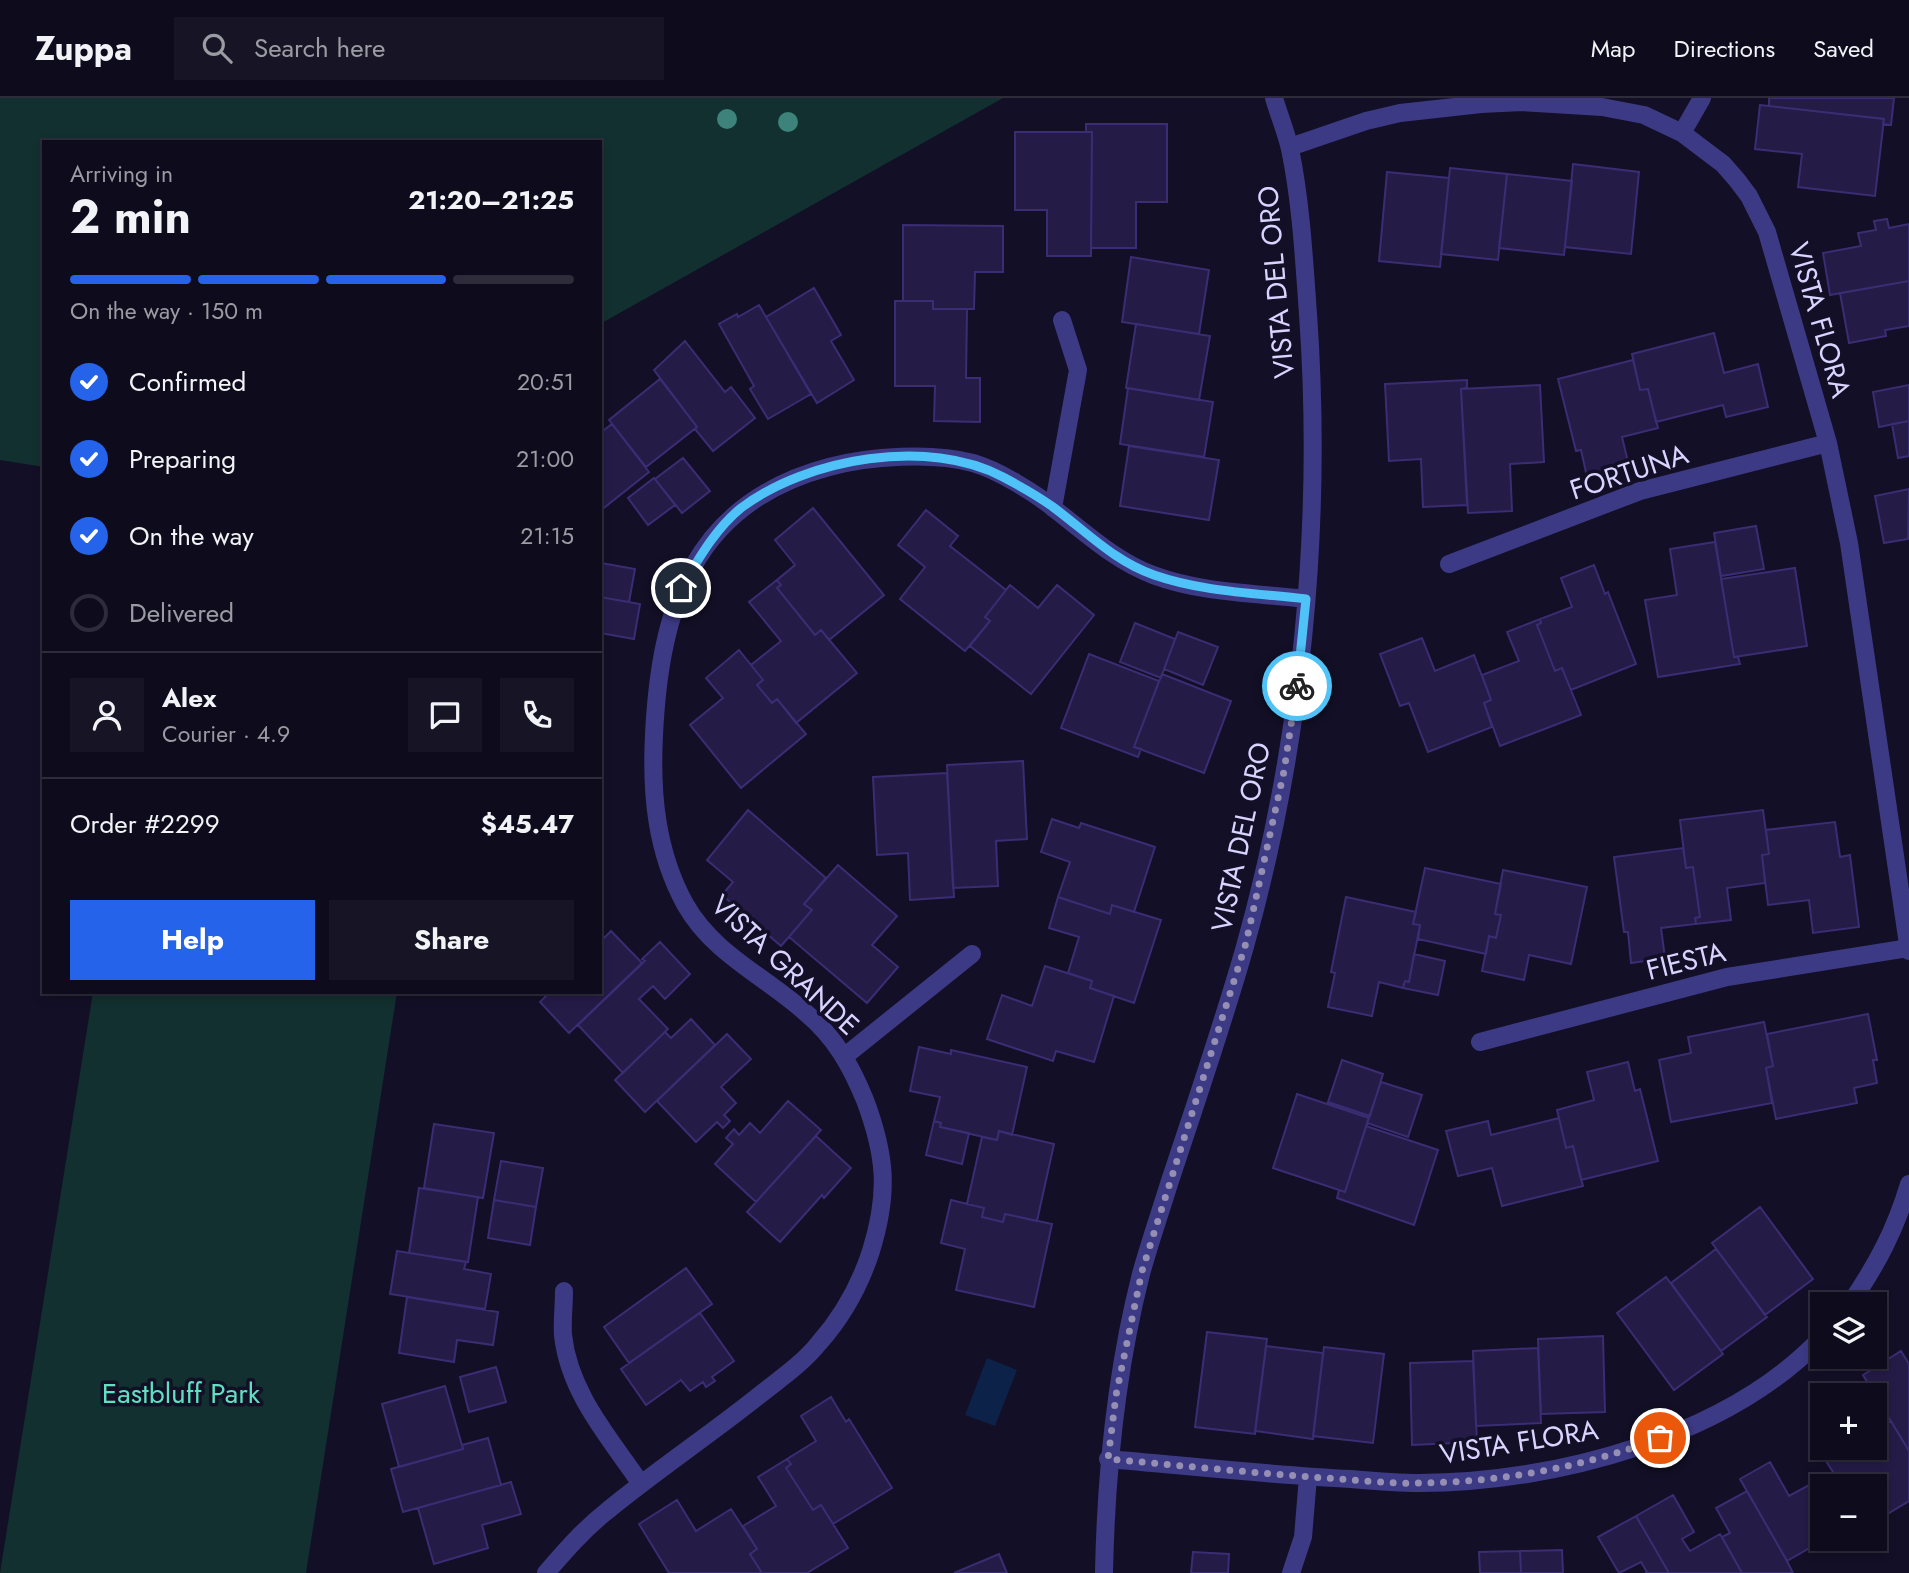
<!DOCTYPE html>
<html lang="en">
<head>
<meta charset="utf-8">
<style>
  :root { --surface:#0e0b1c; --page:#171425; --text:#f1f3f6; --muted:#9b9ba3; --line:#2e2b3b; --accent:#2563eb }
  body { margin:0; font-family:Jost,sans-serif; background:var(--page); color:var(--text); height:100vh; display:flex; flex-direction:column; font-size:26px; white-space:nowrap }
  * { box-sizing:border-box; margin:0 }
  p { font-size:23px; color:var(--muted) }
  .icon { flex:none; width:38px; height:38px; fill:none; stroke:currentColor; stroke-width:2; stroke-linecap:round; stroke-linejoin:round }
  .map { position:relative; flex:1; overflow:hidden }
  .side { position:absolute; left:42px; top:42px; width:560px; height:854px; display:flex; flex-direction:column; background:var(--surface); border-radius:0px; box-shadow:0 4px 10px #0003,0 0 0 2px var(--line) }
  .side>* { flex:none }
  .tools { position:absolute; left:1810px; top:1194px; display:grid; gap:14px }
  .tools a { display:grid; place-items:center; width:77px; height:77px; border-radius:0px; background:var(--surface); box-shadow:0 4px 10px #0003,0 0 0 2px var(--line); font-size:35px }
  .pin { position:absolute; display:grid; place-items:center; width:60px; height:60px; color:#fff; margin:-30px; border:4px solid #fff; border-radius:50%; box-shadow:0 2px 7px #0007 }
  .courier { position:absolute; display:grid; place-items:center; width:70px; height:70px; margin:-35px; border:5px solid #4fc3f7; border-radius:50%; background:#fff; color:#222; box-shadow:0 2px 9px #0007 }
  .headline em { font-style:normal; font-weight:700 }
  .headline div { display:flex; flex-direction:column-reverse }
  .headline { display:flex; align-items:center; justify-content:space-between; height:119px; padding:0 28px }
  h1 { font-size:46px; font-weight:700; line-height:52px }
  .bar { display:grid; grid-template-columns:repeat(4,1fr); gap:10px 7px; align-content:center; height:84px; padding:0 28px }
  .bar i { height:9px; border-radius:5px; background:var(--line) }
  .bar .active { background:var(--accent) }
  .bar p { grid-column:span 4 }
  .line { display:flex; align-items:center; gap:18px; padding:0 28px; border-top:2px solid var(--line) }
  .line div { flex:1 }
  .round { display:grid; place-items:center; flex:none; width:74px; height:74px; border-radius:0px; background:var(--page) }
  ol { padding:0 28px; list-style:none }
  li { display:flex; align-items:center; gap:21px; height:77px }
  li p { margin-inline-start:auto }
  li .icon { padding:7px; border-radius:50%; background:var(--accent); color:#fff; stroke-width:4 }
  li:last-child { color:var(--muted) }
  li i { width:38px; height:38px; border:4px solid var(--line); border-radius:50% }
  .primary-button { display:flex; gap:14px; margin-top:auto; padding:14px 28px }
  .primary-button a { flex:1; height:80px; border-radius:0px; background:var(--accent); color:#fff; font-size:28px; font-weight:700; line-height:80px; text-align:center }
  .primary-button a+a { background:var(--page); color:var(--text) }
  header { display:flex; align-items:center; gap:42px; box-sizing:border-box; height:98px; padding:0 35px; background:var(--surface); border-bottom:2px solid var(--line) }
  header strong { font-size:33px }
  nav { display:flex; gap:38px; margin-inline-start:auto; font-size:24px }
  .search { width:490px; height:63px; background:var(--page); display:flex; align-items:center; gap:18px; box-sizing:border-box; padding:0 24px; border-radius:0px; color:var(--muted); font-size:26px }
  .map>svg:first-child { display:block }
  .green { fill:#12302f }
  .water { fill:#0c2248 }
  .building { fill:#241b47; stroke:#3b2d73; stroke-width:2 }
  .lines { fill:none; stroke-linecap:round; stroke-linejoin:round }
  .minor { stroke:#3d3a85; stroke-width:18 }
  .tertiary { stroke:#3d3a85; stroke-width:18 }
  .tree { fill:#3d827b }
  .done { stroke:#948fb3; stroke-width:7; stroke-dasharray:0 12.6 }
  .route { stroke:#4fc3f7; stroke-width:9 }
  .labels { text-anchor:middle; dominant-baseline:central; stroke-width:7; stroke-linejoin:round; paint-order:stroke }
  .street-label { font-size:28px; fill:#d9d4ff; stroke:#130f26 }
  .park-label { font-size:28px; fill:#5fe0c0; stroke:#130f26 }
</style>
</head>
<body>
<header>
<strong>Zuppa</strong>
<div class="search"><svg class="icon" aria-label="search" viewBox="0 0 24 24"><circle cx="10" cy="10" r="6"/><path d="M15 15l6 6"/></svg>Search here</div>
<nav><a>Map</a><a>Directions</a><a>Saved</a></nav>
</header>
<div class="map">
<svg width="1909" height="1475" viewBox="0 0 1909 1475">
  <rect width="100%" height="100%" fill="#130f26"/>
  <path class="green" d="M0 0H1003L600 226V44H44V369L0 362Z
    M93 894H397L306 1475H0Z"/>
  <path class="water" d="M987 1260 1017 1272 995 1328 965 1317Z"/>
  <path class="building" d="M1769 0H1894L1891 27 1883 26 1884 21 1769 8Z
    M1760 7 1884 21 1875 98 1798 89 1802 56 1755 51Z
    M1086 26H1167V104H1136V150H1091L1092 34H1086Z
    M1015 34H1092L1091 158H1047V112H1015Z
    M1573 66 1639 74 1631 156 1565 149Z
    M1450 70 1507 76 1498 162 1441 156Z
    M1387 74 1449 80 1440 169 1379 163Z
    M1507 76 1572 83 1564 157 1499 150Z
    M1887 121 1889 130 1909 126V183L1830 197 1823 155 1861 148 1858 135 1876 132 1874 123Z
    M903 127 1003 128V174H975L974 211H933V203H903Z
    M1131 159 1209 172 1199 236 1122 224Z
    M1909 183V228L1885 232 1886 238 1849 245 1840 195Z
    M814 190 841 237 831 243 854 282 817 305 766 219Z
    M895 203H933V211H967L966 280H980V324L934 323 935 288H895Z
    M759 207 811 296 768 321 750 291 754 288 719 226 737 216 738 219Z
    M1136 226 1210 238 1199 302 1126 290Z
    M1714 235 1724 275 1758 266 1768 309 1726 319 1723 307 1656 324 1648 291 1640 292 1632 256Z
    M685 243 725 294 731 289 755 320 713 353 695 331 697 329 654 272Z
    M1633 262 1640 292 1648 291 1658 330 1622 339 1629 368 1587 379 1581 352 1576 353 1558 281Z
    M660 281 697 329 646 369 609 322Z
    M1467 282V290L1461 291 1467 407 1423 409 1421 361 1389 363 1385 286Z
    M1540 287 1544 364 1510 366 1512 413 1468 415 1461 291Z
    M1909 287V323L1879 329 1873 294Z
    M1128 290 1213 304 1204 359 1120 346Z
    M1909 323V358L1898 360 1892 326Z
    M612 326 649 374 600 413V335Z
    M1129 348 1219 362 1209 422 1120 408Z
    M683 360 710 393 682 415 655 381Z
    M654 380 675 407 648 427 628 400Z
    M1909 391 1908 441 1884 445 1875 398Z
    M813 410 884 497 829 542 821 532 815 537 777 490 781 487 777 482 795 467 775 442Z
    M926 412 958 438 950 448 1006 492 985 519 990 523 965 553 900 501 925 469 898 447Z
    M1756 428 1764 471 1721 478 1714 435Z
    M1715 444 1734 559H1738L1740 566 1658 579 1645 502 1677 497 1670 451Z
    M601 465 635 471 629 504 600 499Z
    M1594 467 1605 496 1608 494 1636 566 1571 592 1562 570 1555 573 1537 527 1541 525 1540 521 1572 509 1561 480Z
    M1795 470 1807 548 1734 559 1721 481Z
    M777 482 781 487 777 490 815 537 821 532 857 575 796 625 777 601 772 605 757 587 763 582 751 567 781 543 749 504Z
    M1010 487 1038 510 1057 487 1094 517 1031 596 970 548 990 523 985 519Z
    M600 499 640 506 634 541 600 535Z
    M1540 521 1541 525 1537 527 1555 573 1562 570 1581 617 1500 648 1484 605 1491 602 1482 577 1519 563 1507 534Z
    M1135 525 1175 541 1161 580 1120 564Z
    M1178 534 1218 549 1203 587 1164 571Z
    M1422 540 1435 573 1474 557 1491 602 1484 605 1492 629 1428 654 1409 605 1400 608 1380 556Z
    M739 552 763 582 757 587 772 605 777 601 806 636 741 690 690 627 723 600 706 580Z
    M1089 556 1159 583 1134 649 1141 651 1138 659 1061 630Z
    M1162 576 1231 603 1204 675 1134 649Z
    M1023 663 1027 741 996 743 998 788 953 790 947 667Z
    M947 675 954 799 910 802 908 755 877 757 873 679Z
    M748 712 826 780 804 806 812 812 781 848 722 797 733 784 707 762Z
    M1763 712 1769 756 1762 757 1765 785 1727 790 1731 822 1696 826 1695 820 1700 819 1693 769 1686 770 1680 722Z
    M1052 721 1079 730 1081 725 1155 749 1134 814 1112 807 1110 816 1058 799 1070 764 1041 754Z
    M1835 724 1840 759 1850 757 1859 829 1813 835 1809 802 1768 807 1762 757 1769 756 1766 732Z
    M1683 750 1686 770 1693 769 1700 819 1695 820 1696 826 1661 830 1665 860 1631 865 1628 834H1624L1614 759Z
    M838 767 897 818 872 847 898 869 867 905 789 839 812 812 804 806Z
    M1425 770 1501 786 1495 816 1501 817 1496 840 1489 838 1486 856 1418 841 1420 827 1413 826Z
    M1503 772 1587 789 1571 866 1529 857 1524 882 1482 873 1489 838 1496 840 1501 817 1495 816Z
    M1058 799 1110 816 1112 807 1161 822 1134 905 1090 890 1092 883 1068 875 1079 839 1049 830Z
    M1346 799 1416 814 1413 826 1420 827 1409 884 1405 883 1403 890 1379 884 1372 918 1328 909 1335 875 1331 874Z
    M611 833 642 865 569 935 540 904 550 894H600V844Z
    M660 844 690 876 665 901 653 888 639 901 668 931 623 975 578 927 645 863 642 861Z
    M1414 856 1445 863 1438 897 1403 890 1405 883 1409 884Z
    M1045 868 1092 883 1090 890 1114 898 1094 964 1056 953 1053 963 987 941 1002 897 1032 908Z
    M1868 916 1877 962H1873L1877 985 1854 990 1857 1005 1776 1021 1766 970 1773 968 1767 936Z
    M691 921 715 947 645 1014 615 982 665 934 671 940Z
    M1764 924 1773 968 1766 970 1772 1005 1671 1024 1659 962 1691 955 1688 939Z
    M727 936 751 961 721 989 736 1005 724 1017 730 1023 723 1030 717 1024 696 1044 657 1003Z
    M919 949 951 956V952L1027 969 1012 1037 999 1033 997 1042 940 1029 941 1025 934 1023 940 999 910 993Z
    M1342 962 1383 976 1370 1018 1328 1004Z
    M1628 964 1635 993 1640 991 1658 1063 1581 1082 1573 1048 1566 1050 1557 1012 1594 1002 1587 974Z
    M1381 984 1422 997 1408 1039 1367 1025Z
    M1297 996 1369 1020 1345 1094 1273 1070Z
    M788 1003 821 1032 756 1104 715 1066 733 1046 726 1040 734 1031 739 1037 750 1025 760 1035Z
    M1559 1020 1566 1050 1573 1048 1583 1088 1502 1108 1492 1070 1458 1078 1446 1033 1488 1023 1491 1037Z
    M934 1023 941 1025 940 1029 969 1035 962 1066 926 1057Z
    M434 1026 494 1035 483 1100 424 1090Z
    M1366 1028 1438 1052 1414 1127 1337 1100 1339 1092 1345 1094Z
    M999 1033 1054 1046 1037 1123 1005 1116 1003 1124 982 1119 984 1110 967 1106 982 1039 997 1042Z
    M816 1038 851 1070 824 1100 822 1097 780 1144 747 1114Z
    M501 1063 543 1070 536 1109 494 1102Z
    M419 1090 478 1099 468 1164 409 1155Z
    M494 1102 536 1109 530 1147 488 1140Z
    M951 1102 984 1110 982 1119 1003 1124 1005 1116 1052 1126 1034 1209 956 1192 965 1151 941 1145Z
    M1760 1109 1813 1181 1765 1217 1712 1145Z
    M1716 1151 1767 1219 1721 1253 1671 1185Z
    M397 1153 466 1164 464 1171 491 1176 485 1211 390 1196Z
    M686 1170 712 1206 629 1265 604 1229Z
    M1666 1179 1723 1256 1674 1292 1617 1215Z
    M407 1199 498 1214 493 1247 457 1242 454 1264 399 1255Z
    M700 1215 734 1263 712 1279 715 1283 706 1289 703 1284 690 1293 681 1282 646 1307 621 1271Z
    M1207 1234 1267 1241 1255 1336 1195 1329Z
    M1603 1238 1605 1314 1541 1316 1538 1241Z
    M1266 1248 1323 1255 1313 1341 1255 1333Z
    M1324 1249 1384 1256 1373 1345 1313 1338Z
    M1538 1250 1541 1325 1476 1328 1473 1253Z
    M1901 1253 1909 1266V1353L1863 1277Z
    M1473 1263 1477 1344 1412 1347 1410 1265Z
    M496 1269 506 1304 469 1314 460 1279Z
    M1867 1284 1889 1320 1874 1329V1297H1845Z
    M445 1288 463 1351 399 1369 382 1306Z
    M831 1299 846 1324 849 1321 892 1390 833 1426 821 1407 813 1412 786 1370 791 1366 787 1361 816 1343 801 1318Z
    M1891 1323 1909 1353V1403L1874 1424V1388H1842L1826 1363 1848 1349H1874V1333Z
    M488 1340 501 1387 403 1414 391 1371 463 1351 462 1347Z
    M787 1361 791 1366 786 1370 813 1412 821 1407 848 1450 807 1475H762L750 1456 757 1451 743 1428 776 1408 758 1379Z
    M1770 1364 1789 1398 1809 1387 1822 1410V1440H1827L1787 1463 1740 1381Z
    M511 1384 521 1416 482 1427 488 1450 434 1466 418 1410Z
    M1747 1393 1787 1463 1793 1475H1742L1722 1439 1730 1435 1716 1410Z
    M1673 1397 1694 1434 1682 1441 1690 1453 1720 1436 1742 1475H1669L1636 1418Z
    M677 1402 696 1433 731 1411 757 1451 750 1456 762 1475H669L639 1426Z
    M1636 1418 1669 1475H1645L1647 1474 1641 1464 1619 1475 1598 1439Z
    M1562 1452 1563 1475H1521L1520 1453Z
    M1520 1453 1521 1475H1480L1479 1454Z
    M1193 1454 1229 1456 1228 1475H1191Z
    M999 1456 1007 1475H954Z"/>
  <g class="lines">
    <path class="minor" d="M1682 35 1702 0
      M1290 49 1366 23 1400 15 1481 6 1522 4 1602 9 1644 17 1682 35 1723 66 1737 82 1749 98 1767 134 1828 345 1849 445 1909 853
      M1053 410 1078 272 1062 222
      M1449 466 1640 393 1828 345
      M1480 944 1727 879 1909 850
      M845 958 972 856
      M564 1193C564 1208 562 1223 563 1237 569 1295 610 1340 641 1386
      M1850 1206C1877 1166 1895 1133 1909 1086
      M1108 1361C1189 1368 1270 1377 1351 1381 1374 1383 1397 1385 1419 1385 1554 1385 1728 1339 1822 1239
      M546 1475C565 1453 584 1431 607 1413 657 1372 711 1336 761 1296 781 1280 803 1265 819 1245 843 1218 860 1187 871 1153 889 1095 886 1058 865 1002 851 968 835 939 806 915 765 878 713 856 685 806 656 753 651 695 654 637 660 510 693 405 829 369 869 358 933 354 973 365 998 372 1037 396 1057 413 1088 437 1116 463 1153 477 1201 495 1255 495 1306 501
      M1291 1475 1303 1439 1308 1379"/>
    <path class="tertiary" d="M1104 1475C1106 1373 1116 1274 1141 1176 1149 1147 1159 1118 1168 1089 1194 1010 1221 932 1244 852 1302 647 1323 428 1308 216 1304 161 1301 104 1290 51 1286 34 1279 17 1274 0"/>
  </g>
  <g class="tree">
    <circle cx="727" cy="21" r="10"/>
    <circle cx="788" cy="24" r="10"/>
  </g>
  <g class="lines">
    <path class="done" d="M1297 588 1284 673 1246 845 1142 1173 1116 1297 1108 1361C1186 1368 1263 1376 1341 1381 1367 1383 1394 1386 1421 1385 1501 1384 1585 1369 1660 1340"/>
    <path class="route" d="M681 490C698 462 715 431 741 410 807 360 929 339 1003 379 1020 388 1038 398 1053 409 1087 434 1114 463 1154 477 1203 494 1255 495 1306 501L1297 588"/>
  </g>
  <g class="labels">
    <g class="street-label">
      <text transform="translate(1276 184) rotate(-95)">VISTA DEL ORO</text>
      <text transform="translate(1820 222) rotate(74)">VISTA FLORA</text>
      <text transform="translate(1629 374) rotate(-18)">FORTUNA</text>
      <text transform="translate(1241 739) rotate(-78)">VISTA DEL ORO</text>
      <text transform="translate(1686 863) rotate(-14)">FIESTA</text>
      <text transform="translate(785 867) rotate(43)">VISTA GRANDE</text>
      <text transform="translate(1519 1344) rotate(-9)">VISTA FLORA</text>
    </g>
    <g class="park-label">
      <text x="181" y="1295">Eastbluff Park</text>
    </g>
  </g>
</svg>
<div class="tools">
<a><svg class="icon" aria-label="layers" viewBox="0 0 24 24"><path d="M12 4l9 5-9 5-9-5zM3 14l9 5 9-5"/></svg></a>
<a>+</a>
<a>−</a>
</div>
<div class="pin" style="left:1660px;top:1340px;background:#ea580c"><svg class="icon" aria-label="bag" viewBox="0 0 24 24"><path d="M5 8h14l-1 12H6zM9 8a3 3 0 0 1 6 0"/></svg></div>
<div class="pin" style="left:681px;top:490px;background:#1f2937"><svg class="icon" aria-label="home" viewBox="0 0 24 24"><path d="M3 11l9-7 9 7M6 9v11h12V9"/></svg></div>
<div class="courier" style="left:1297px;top:588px"><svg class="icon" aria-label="bike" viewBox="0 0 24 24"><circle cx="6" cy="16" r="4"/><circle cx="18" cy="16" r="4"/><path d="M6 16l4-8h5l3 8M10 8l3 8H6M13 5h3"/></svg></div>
<section class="side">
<div class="headline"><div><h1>2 min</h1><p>Arriving in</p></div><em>21:20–21:25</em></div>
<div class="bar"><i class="active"></i><i class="active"></i><i class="active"></i><i></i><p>On the way · 150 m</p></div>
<ol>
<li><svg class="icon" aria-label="check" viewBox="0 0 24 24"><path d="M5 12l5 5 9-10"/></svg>Confirmed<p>20:51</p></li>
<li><svg class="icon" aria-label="check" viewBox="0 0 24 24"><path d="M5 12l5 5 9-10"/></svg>Preparing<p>21:00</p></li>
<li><svg class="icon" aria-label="check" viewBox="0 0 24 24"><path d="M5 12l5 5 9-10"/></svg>On the way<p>21:15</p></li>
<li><i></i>Delivered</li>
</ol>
<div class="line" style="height:126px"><a class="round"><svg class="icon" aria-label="person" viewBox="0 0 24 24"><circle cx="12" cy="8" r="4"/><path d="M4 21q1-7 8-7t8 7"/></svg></a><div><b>Alex</b><p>Courier · 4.9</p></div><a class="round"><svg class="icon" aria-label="chat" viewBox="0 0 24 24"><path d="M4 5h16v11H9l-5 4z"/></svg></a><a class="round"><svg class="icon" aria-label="phone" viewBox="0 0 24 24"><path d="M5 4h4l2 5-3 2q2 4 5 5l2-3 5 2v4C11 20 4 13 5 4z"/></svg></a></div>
<div class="line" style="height:91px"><div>Order #2299</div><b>$45.47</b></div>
<div class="primary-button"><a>Help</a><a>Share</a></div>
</section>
</div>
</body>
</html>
